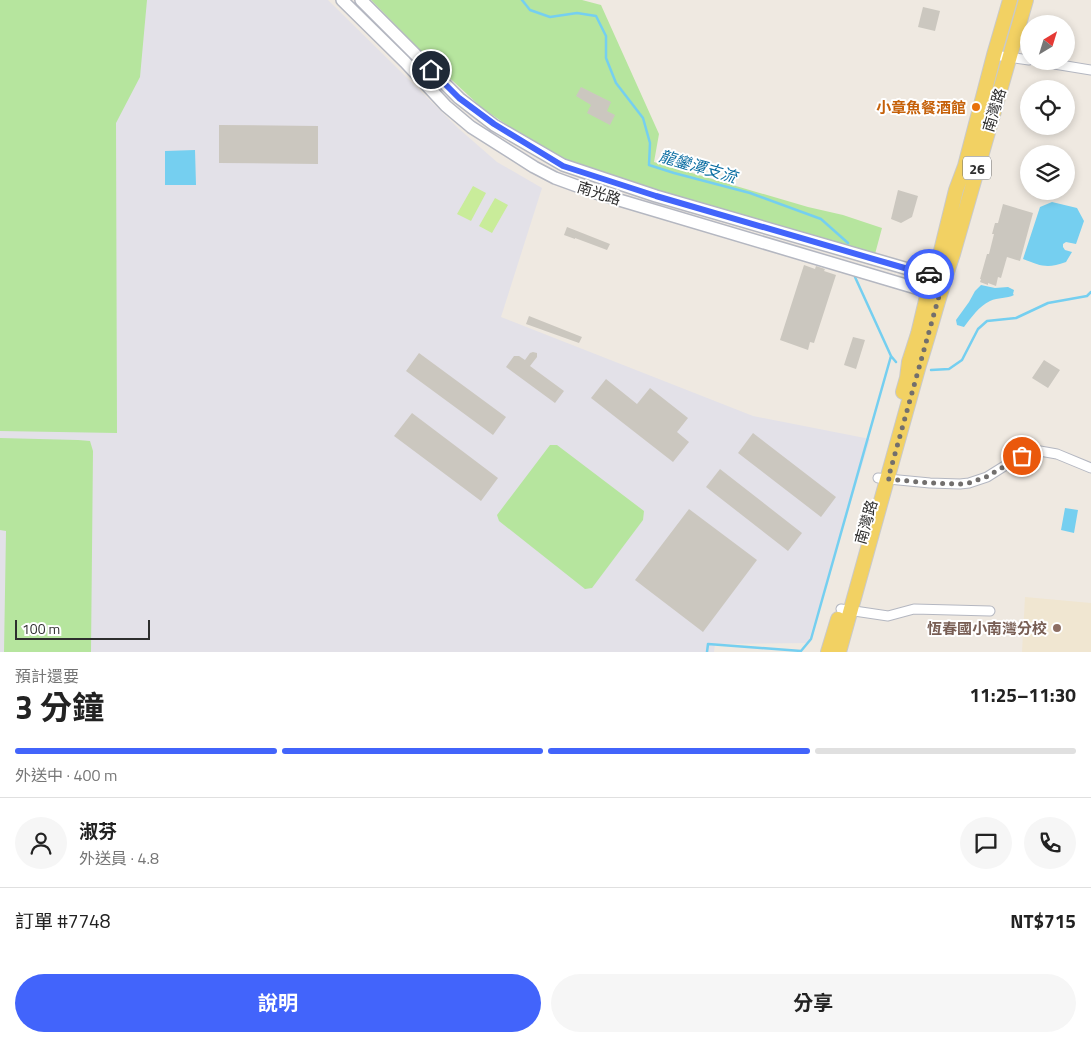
<!DOCTYPE html>
<html lang="zh-TW">
<head>
<meta charset="utf-8">
<style>
  :root { --surface:#fff; --page:#f6f6f6; --text:#222; --muted:#767676; --line:#e0e0e0; --accent:#4264fb }
  body { margin:0; font-family:"Titillium Web","Noto Sans TC",sans-serif; background:var(--page); color:var(--text); height:100vh; display:flex; flex-direction:column; font-size:19px; white-space:nowrap }
  * { box-sizing:border-box; margin:0 }
  p { font-size:16px; color:var(--muted) }
  .icon { flex:none; width:28px; height:28px; fill:none; stroke:currentColor; stroke-width:2; stroke-linecap:round; stroke-linejoin:round }
  .map { position:relative; height:652px; overflow:hidden }
  .side { display:flex; flex-direction:column; background:var(--surface); flex:1 }
  .side>* { flex:none }
  .needle { width:32px; rotate:38deg }
  .fabs { position:absolute; left:1020px; top:15px; display:grid; gap:10px }
  .fabs a { display:grid; place-items:center; width:55px; height:55px; border-radius:50%; background:var(--surface); box-shadow:0 2px 8px #0003; font-size:25px }
  .scale { position:absolute; left:15px; bottom:12px; width:135px; box-sizing:border-box; padding-left:5px; border:2px solid #2e2e2e; border-top:0; font-size:14px; line-height:18px; white-space:nowrap; color:#2e2e2e; -webkit-text-stroke:4px #fff; paint-order:stroke }
  .pin { position:absolute; display:grid; place-items:center; width:42px; height:42px; color:#fff; margin:-21px; border:2px solid #fff; border-radius:50%; box-shadow:0 1px 5px #0007 }
  .courier { position:absolute; display:grid; place-items:center; width:50px; height:50px; margin:-25px; border:4px solid #4264fb; border-radius:50%; background:#fff; color:#222; box-shadow:0 1px 6px #0007 }
  .summary em { font-style:normal; font-weight:700 }
  .summary div { display:flex; flex-direction:column-reverse }
  .summary { display:flex; align-items:center; justify-content:space-between; height:85px; padding:0 15px }
  h1 { font-size:32px; font-weight:700; line-height:38px }
  .bar { display:grid; grid-template-columns:repeat(4,1fr); gap:8px 5px; align-content:center; height:60px; padding:0 15px }
  .bar i { height:6px; border-radius:4px; background:var(--line) }
  .bar .on { background:var(--accent) }
  .bar p { grid-column:span 4 }
  .line { display:flex; align-items:center; gap:12px; padding:0 15px; border-top:1px solid var(--line) }
  .line div { flex:1 }
  .round { display:grid; place-items:center; flex:none; width:52px; height:52px; border-radius:26px; background:var(--page) }
  .action { display:flex; gap:10px; margin-top:auto; padding:10px 15px }
  .action a { flex:1; height:58px; border-radius:30px; background:var(--accent); color:#fff; font-size:20px; font-weight:700; line-height:58px; text-align:center }
  .action a+a { background:var(--page); color:var(--text) }
  .map>svg:first-child { display:block }
  .industrial { fill:#e3e1e8 }
  .education { fill:#f0e6d1 }
  .green { fill:#b6e59e }
  .pitch { fill:#c9ec9a }
  .water { fill:#75cff0 }
  .lines { fill:none; stroke-linecap:round; stroke-linejoin:round }
  .stream { stroke:#75cff0; stroke-width:2.5 }
  .building { fill:#cbc7bf }
  .minor-casing { stroke:#b4b7c1; stroke-width:11 }
  .tertiary-casing { stroke:#b4b7c1; stroke-width:14 }
  .primary-casing { stroke:#c9c9c9; stroke-width:16 }
  .minor { stroke:#fff; stroke-width:9 }
  .tertiary { stroke:#fff; stroke-width:11 }
  .primary { stroke:#f2d163; stroke-width:14 }
  .done { stroke:#726f6d; stroke-width:5; stroke-dasharray:0 9 }
  .route { stroke:#4264fb; stroke-width:6 }
  .food-dot { fill:#e8710a; stroke:#fff; stroke-width:2 }
  .education-dot { fill:#8d6e63; stroke:#fff; stroke-width:2 }
  .labels { text-anchor:middle; dominant-baseline:central; stroke-width:4; stroke-linejoin:round; paint-order:stroke }
  .shield { fill:#fff; stroke:#6d6d6d; stroke-width:1 }
  .shield-label { font-size:14px; font-weight:bold; fill:#2e2e2e }
  .food-label { font-size:15px; font-weight:bold; fill:#c56008; stroke:#fff; text-anchor:end }
  .street-label { font-size:15px; fill:#2e2e2e; stroke:#fff }
  .education-label { font-size:15px; font-weight:bold; fill:#785e54; stroke:#fff; text-anchor:end }
  .water-label { font-size:16px; font-style:italic; fill:#0d6fa3; stroke:#fff }
</style>
</head>
<body>
<div class="map">
<svg width="1091" height="652" viewBox="0 0 1091 652">
  <rect width="100%" height="100%" fill="#efe9e1"/>
  <path class="industrial" d="M0 0H328L458 128 497 162 542 188 501 317 753 416 870 439 808 643 715 644 714 652H0Z"/>
  <path class="education" d="M1025 597 1091 603V652H1022Z"/>
  <path class="green" d="M0 0H147L140 77 116 123 117 433 0 431Z
    M371 0H582L601 5 659 134 654 162 808 207 843 215 882 228 875 254 615 178 567 160 529 140 482 108 428 58Z
    M0 438 78 440 90 441 93 451 91 652H4L6 531 0 530Z
    M550 445H557L644 511 643 520 592 588 585 589 499 521 497 515Z"/>
  <path class="pitch" d="M473 186 486 193 471 221 457 214Z
    M495 198 508 205 492 233 479 226Z"/>
  <path class="water" d="M195 150 196 185H165V151Z
    M1052 202 1077 208 1084 221 1076 244 1066 242 1063 244V247L1065 250 1072 252 1066 262C1047 269 1041 266 1023 259L1040 207Z
    M981 285 995 288 1008 287 1014 290 1013 294 1014 295C1007 299 998 297 990 301 979 306 971 318 964 327L957 325 956 320 969 302 975 291Z
    M1065 508 1078 510 1074 533 1061 530Z"/>
  <g class="lines">
    <path class="stream" d="M522 0 530 10 550 17 577 13 596 16 606 36V58L616 83 643 118 650 143 649 165 674 173 750 193 821 219 848 243
      M855 277 891 356 896 362
      M931 370 949 369 962 360 978 329 987 321 1016 318 1048 303 1087 296 1091 292
      M707 652 708 644 801 651 811 639 891 356"/>
  </g>
  <path class="building" d="M923 7 940 11 935 31 918 27Z
    M581 87 611 102 607 111 615 115 610 125 587 113 591 105 576 96Z
    M219 125 318 126V164L219 163Z
    M898 190 918 196 912 217 901 223 891 219Z
    M1003 204 1033 213 1020 261 1007 257 1001 278 998 277 996 286 988 283V285L980 282 981 279H980L987 254H989L994 234H992L995 223H998Z
    M567 227 610 244 607 250 575 238V239L564 235Z
    M804 265 815 269 816 266 825 269 824 271 836 275 814 343 810 342 808 350 780 340Z
    M529 316 582 337 579 343 526 324Z
    M853 337 865 340 856 369 844 365Z
    M533 352 537 353V357L530 366 564 391 555 403 506 367 514 356H519L525 360 530 353Z
    M419 353 506 417 493 435 406 371Z
    M1044 360 1060 370 1048 388 1032 378Z
    M606 379 637 404 650 388 688 418 677 432 689 442 673 462 591 398Z
    M412 413 498 478 481 501 394 436Z
    M753 433 836 497 821 517 738 453Z
    M720 469 802 533 788 551 706 487Z
    M689 509 757 560 703 632 635 580Z"/>
  <g class="lines">
    <g class="minor-casing">
      <path id="minor" d="M994 55 1029 60
        M1036 61 1091 70
        M878 478 930 483 960 484 969 483 987 477 1022 455 1040 451 1057 454 1091 468
        M841 609 888 616 914 609 990 611"/>
    </g>
    <g class="tertiary-casing">
      <path id="tertiary" d="M342 0 405 62 446 106 471 127 534 167 555 178 599 194 936 294
        M361 0 459 98 494 125 563 165 656 196 908 269 940 277"/>
    </g>
    <g class="primary-casing">
      <path id="primary" d="M903 392 907 378 909 362 918 334 932 275 941 251 956 190 965 166 994 55 1010 0
        M828 652 838 619
        M839 652 919 365C931 328 940 291 953 254L1026 0"/>
    </g>
    <use href="#minor" class="minor"/>
    <use href="#tertiary" class="tertiary"/>
    <use href="#primary" class="primary"/>
  </g>
  <g class="lines">
    <path class="done" d="M929 274 944 278 888 479 930 483 960 484 969 483 986 477 1022 456"/>
    <path class="route" d="M431 70 459 98 494 124 563 166 656 196 908 269 929 274"/>
  </g>
  <circle class="food-dot" cx="976" cy="107" r="5"/>
  <circle class="education-dot" cx="1057" cy="628" r="5"/>
  <g class="labels">
    <rect class="shield" x="963" y="156.5" width="28" height="23" rx="4"/>
    <g class="shield-label">
      <text x="977" y="168">26</text>
    </g>
    <g class="food-label">
      <text x="966" y="107">小章魚餐酒館</text>
    </g>
    <g class="street-label">
      <text transform="translate(994 110) rotate(-73)">南灣路</text>
      <text transform="translate(599 193) rotate(18)">南光路</text>
      <text transform="translate(866 522) rotate(-74)">南灣路</text>
    </g>
    <g class="education-label">
      <text x="1047" y="628">恆春國小南灣分校</text>
    </g>
    <g class="water-label">
      <text transform="translate(698 166) rotate(16)">龍鑾潭支流</text>
    </g>
  </g>
</svg>
<div class="fabs">
<a><svg class="needle" viewBox="-14 -14 28 28"><path d="M0-13l5 13h-10z" fill="#e53935"/><path d="M0 13l5-13h-10z" fill="#767676"/></svg></a>
<a><svg class="icon" aria-label="locate" viewBox="0 0 24 24"><circle cx="12" cy="12" r="6"/><path d="M12 2v4M12 18v4M2 12h4M18 12h4"/></svg></a>
<a><svg class="icon" aria-label="layers" viewBox="0 0 24 24"><path d="M12 4l9 5-9 5-9-5zM3 14l9 5 9-5"/></svg></a>
</div>
<div class="scale">100 m</div>
<div class="pin" style="left:1022px;top:456px;background:#ea580c"><svg class="icon" aria-label="bag" viewBox="0 0 24 24"><path d="M5 8h14l-1 12H6zM9 8a3 3 0 0 1 6 0"/></svg></div>
<div class="pin" style="left:431px;top:70px;background:#1f2937"><svg class="icon" aria-label="home" viewBox="0 0 24 24"><path d="M3 11l9-7 9 7M6 9v11h12V9"/></svg></div>
<div class="courier" style="left:929px;top:274px"><svg class="icon" aria-label="car" viewBox="0 0 24 24"><path d="M5 17H2v-5l4-1 3-4h7l3 4 3 1v5h-3M9 17h6M6 11h13"/><circle cx="7" cy="17" r="2"/><circle cx="17" cy="17" r="2"/></svg></div>
</div>
<section class="side">
<div class="summary"><div><h1>3 分鐘</h1><p>預計還要</p></div><em>11:25–11:30</em></div>
<div class="bar"><i class="on"></i><i class="on"></i><i class="on"></i><i></i><p>外送中 · 400 m</p></div>
<div class="line" style="height:90px"><a class="round"><svg class="icon" aria-label="person" viewBox="0 0 24 24"><circle cx="12" cy="8" r="4"/><path d="M4 21q1-7 8-7t8 7"/></svg></a><div><b>淑芬</b><p>外送員 · 4.8</p></div><a class="round"><svg class="icon" aria-label="chat" viewBox="0 0 24 24"><path d="M4 5h16v11H9l-5 4z"/></svg></a><a class="round"><svg class="icon" aria-label="phone" viewBox="0 0 24 24"><path d="M5 4h4l2 5-3 2q2 4 5 5l2-3 5 2v4C11 20 4 13 5 4z"/></svg></a></div>
<div class="line" style="height:65px"><div>訂單 #7748</div><b>NT$715</b></div>
<div class="action"><a>說明</a><a>分享</a></div>
</section>
</body>
</html>
